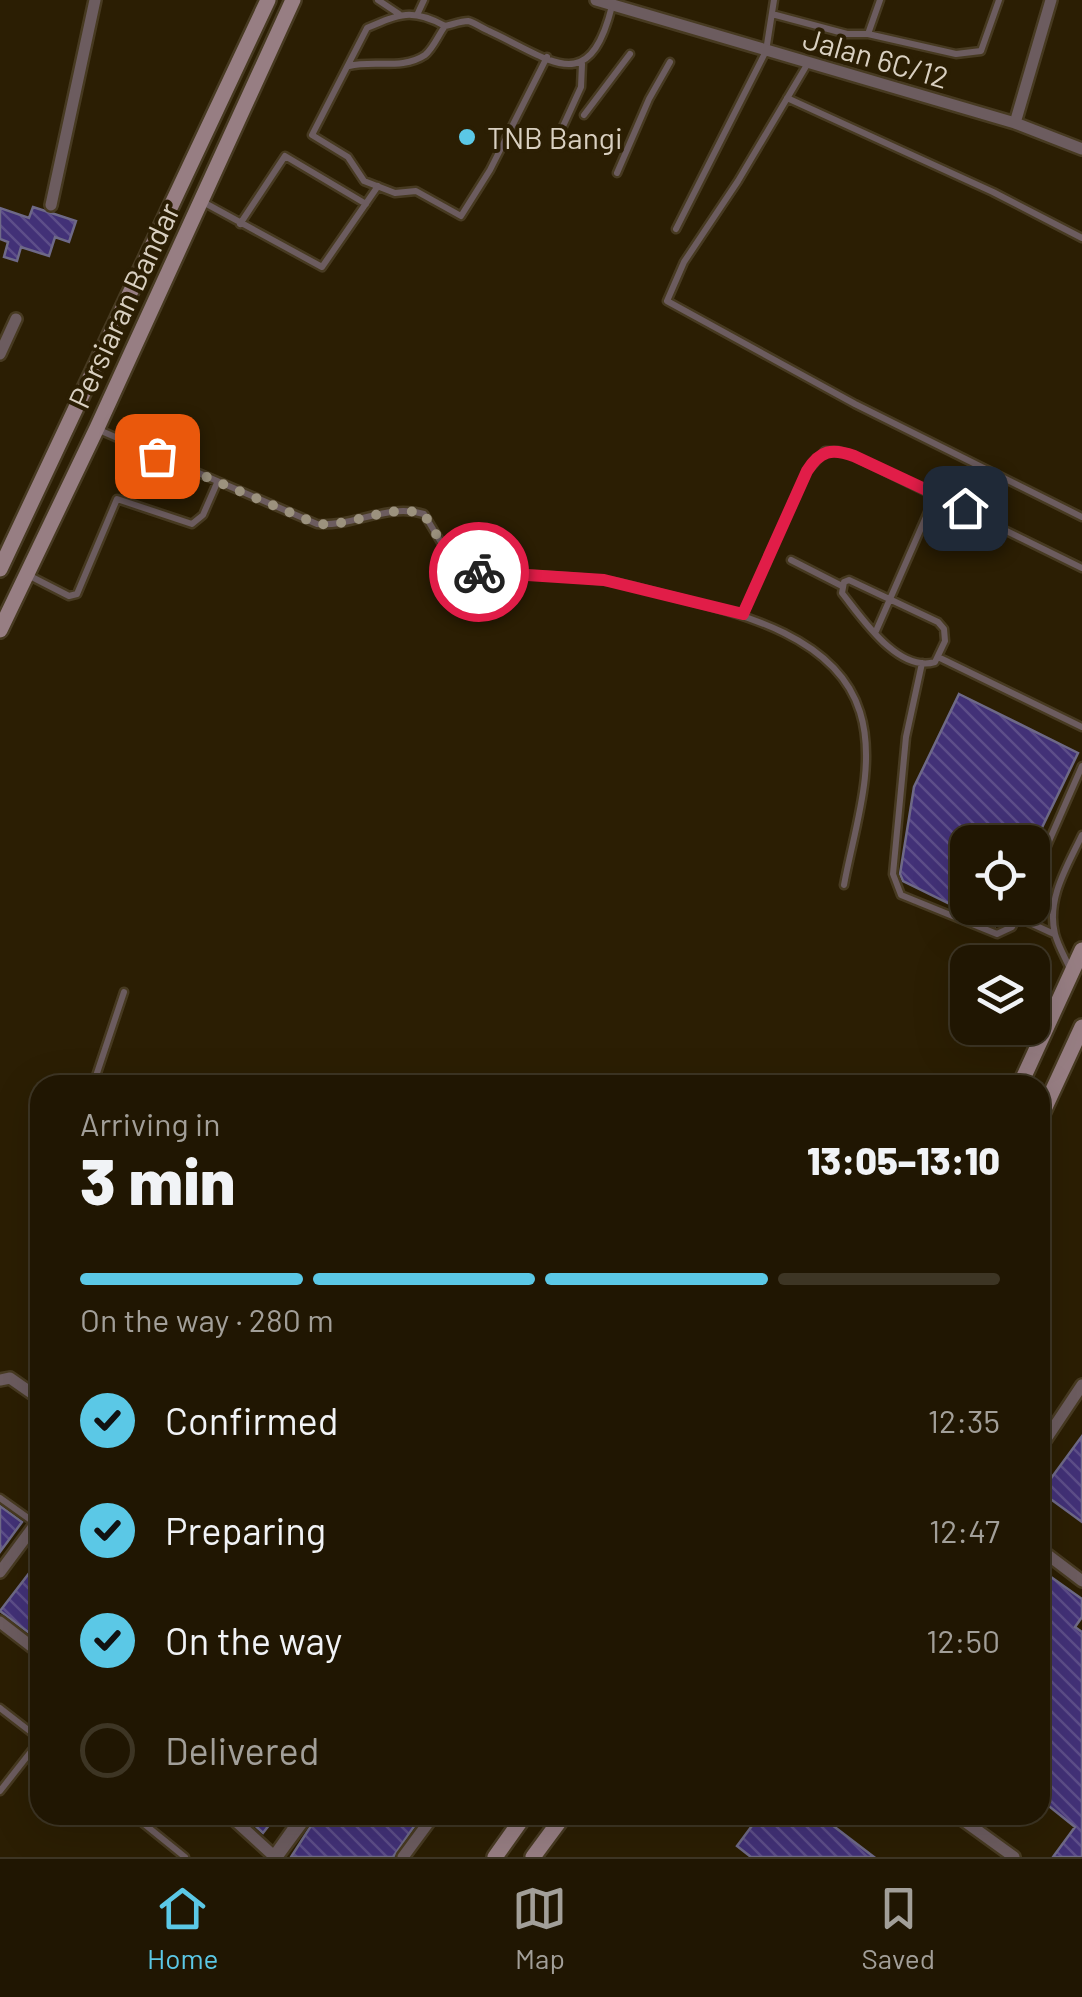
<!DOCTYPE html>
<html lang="en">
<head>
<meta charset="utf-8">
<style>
  :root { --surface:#201602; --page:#281f0c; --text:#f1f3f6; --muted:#a29f99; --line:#3d3524; --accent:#5bc8e6 }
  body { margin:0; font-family:Barlow,sans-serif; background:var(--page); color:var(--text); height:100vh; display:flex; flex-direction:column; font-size:38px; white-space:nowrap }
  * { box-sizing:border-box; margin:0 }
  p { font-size:32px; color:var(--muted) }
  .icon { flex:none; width:55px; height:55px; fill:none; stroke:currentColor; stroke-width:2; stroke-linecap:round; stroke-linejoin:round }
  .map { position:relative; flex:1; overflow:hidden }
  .side { position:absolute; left:30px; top:1075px; width:1020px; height:750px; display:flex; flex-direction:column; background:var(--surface); border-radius:30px; box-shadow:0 10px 40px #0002,0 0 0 2px var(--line) }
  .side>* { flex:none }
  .controls { position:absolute; left:950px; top:825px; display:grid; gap:20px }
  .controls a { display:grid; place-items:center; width:100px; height:100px; border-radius:20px; background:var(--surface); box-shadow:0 10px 40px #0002,0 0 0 2px var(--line); font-size:50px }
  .pin { position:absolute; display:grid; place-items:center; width:85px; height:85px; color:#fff; margin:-42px; border-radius:20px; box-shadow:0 5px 15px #0006 }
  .courier { position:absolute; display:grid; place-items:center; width:100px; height:100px; margin:-50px; border:8px solid #e11d48; border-radius:50%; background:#fff; color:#222; box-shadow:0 2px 12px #0007 }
  .head em { font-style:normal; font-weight:800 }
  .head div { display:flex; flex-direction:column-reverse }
  .head { display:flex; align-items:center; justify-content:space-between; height:170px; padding:0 50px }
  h1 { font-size:65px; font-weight:800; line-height:75px }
  .bar { display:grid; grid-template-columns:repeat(4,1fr); gap:15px 10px; align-content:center; height:120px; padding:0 50px }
  .bar i { height:12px; border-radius:8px; background:var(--line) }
  .bar .current { background:var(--accent) }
  .bar p { grid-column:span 4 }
  ol { padding:0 50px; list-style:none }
  li { display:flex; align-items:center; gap:30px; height:110px }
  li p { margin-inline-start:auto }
  li .icon { padding:10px; border-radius:50%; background:var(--accent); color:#111; stroke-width:4 }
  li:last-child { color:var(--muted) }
  li i { width:55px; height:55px; border:5px solid var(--line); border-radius:50% }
  .tab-bar { display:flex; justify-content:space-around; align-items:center; height:140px; border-top:2px solid var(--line); background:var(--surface); font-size:28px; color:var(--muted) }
  .tab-bar a { display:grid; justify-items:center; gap:5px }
  .tab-bar .current { color:var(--accent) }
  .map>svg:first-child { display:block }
  .building { fill:url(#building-back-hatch); stroke:#6e6987; stroke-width:2.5 }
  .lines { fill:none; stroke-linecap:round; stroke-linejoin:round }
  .lane-casing { stroke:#473a21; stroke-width:11 }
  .street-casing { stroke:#473a21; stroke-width:16 }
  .secondary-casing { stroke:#473a21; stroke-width:20 }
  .lane { stroke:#6c5c5f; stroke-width:6 }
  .street { stroke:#6c5c5f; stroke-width:11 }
  .secondary { stroke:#977e83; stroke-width:15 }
  .done { stroke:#9c927e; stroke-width:10; stroke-dasharray:0 18 }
  .route { stroke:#e11d48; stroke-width:12 }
  .poi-dot { fill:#5bc8e6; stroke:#2b1e03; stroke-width:4 }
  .labels { text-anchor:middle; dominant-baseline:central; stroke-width:8; stroke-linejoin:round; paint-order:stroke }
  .street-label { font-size:30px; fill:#d9d0c1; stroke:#2b1e03 }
  .poi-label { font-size:30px; fill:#d9d0c1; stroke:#2b1e03; text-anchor:start }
</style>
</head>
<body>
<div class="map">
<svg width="1082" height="1857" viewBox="0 0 1082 1857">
  <defs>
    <pattern id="building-back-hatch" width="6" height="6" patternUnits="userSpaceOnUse" patternTransform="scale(2.5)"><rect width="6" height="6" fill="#423177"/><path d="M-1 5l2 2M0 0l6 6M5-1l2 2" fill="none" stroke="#5d4e89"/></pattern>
  </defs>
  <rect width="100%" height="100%" fill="#2b1e03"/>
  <path class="building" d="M33 207 76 221 69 242 55 237 49 256 21 247 17 261 4 257 8 242 0 239V208L29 218Z
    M959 694 1078 753 1035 842H968V908H1004L995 926 903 881 900 874 914 787Z
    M1082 1436V1522L1041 1492Z
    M0 1506 22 1522 0 1552Z
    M40 1559V1641L0 1611Z
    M1051 1577 1082 1599V1617L1075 1627 1082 1632V1857H1053L1075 1827 1040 1799V1593Z
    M244 1815H277L263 1833Z
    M318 1815H422L393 1857H291Z
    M760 1815H819L874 1857H751L737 1846Z"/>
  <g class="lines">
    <g class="lane-casing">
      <path id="lane" d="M378 0 399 14
        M772 14 847 34H868L956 54 981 51 999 0
        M417 15 424 0
        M445 26C412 8 399 14 367 28L312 135 348 157 364 181 395 193 416 191 461 216 490 170 547 57
        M868 34 880 0
        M808 63 738 181 684 262 667 301 855 404 1082 517
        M349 66C373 60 403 70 425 55 433 49 439 34 445 26 451 25 461 21 468 21 474 22 483 29 489 31 552 60 589 98 612 6
        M787 98 993 192 1082 238
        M584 115 630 54
        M554 146 581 87 582 64
        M617 173 649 99 670 62
        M203 202 322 267 378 186
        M240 224 285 156 366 204
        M676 229 766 51 774 0
        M99 430 317 524C354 527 387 503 424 514L454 564 470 572C513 574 556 575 599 580 622 582 644 590 666 595 734 612 836 634 860 712 877 766 854 830 844 885
        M791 560 842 586
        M26 574 69 596 77 594 117 499 192 524 203 515 217 483
        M849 580 938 622 944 629 945 641 935 662C898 673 862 618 842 593L844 582Z
        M743 614 807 471 825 451H838L854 456 1082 568
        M876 631 936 494
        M938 657 1082 727
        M922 663 906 737 893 874 901 895 997 934 1012 927 1017 917
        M1032 880 1082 766
        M1020 908 1017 917 1054 934
        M1071 971C1066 959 1058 946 1055 934 1046 899 1068 865 1082 835
        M93 1085 124 992
        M0 1498 35 1523
        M0 1708 40 1739
        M0 1791 40 1740
        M133 1815 185 1857
        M280 1857 311 1815"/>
    </g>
    <g class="street-casing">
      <path id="street" d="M596 0 1015 123 1082 149
        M1015 123 1051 0
        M51 205 95 0
        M0 354 16 319
        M0 1380 10 1378 40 1399
        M1040 1448 1082 1385
        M1040 1549 1082 1581
        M0 1572 40 1518
        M0 1622 40 1653
        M229 1815 275 1857
        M956 1815 1014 1857
        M274 1856 303 1815
        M403 1857 434 1815"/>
    </g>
    <g class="secondary-casing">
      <path id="secondary" d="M0 569 268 0
        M0 630 97 428 293 0
        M1020 1085 1082 950
        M1040 1118 1082 1027
        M495 1857 525 1815
        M533 1857 564 1815"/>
    </g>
    <use href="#lane" class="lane"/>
    <use href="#street" class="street"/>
    <use href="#secondary" class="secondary"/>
  </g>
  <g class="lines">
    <path class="done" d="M157 456 317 524C356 527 386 503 424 514L454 564 479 572"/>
    <path class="route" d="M479 572 604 580 743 614 807 471C820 450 832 448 854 456L965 508"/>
  </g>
  <circle class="poi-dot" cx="467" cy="137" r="10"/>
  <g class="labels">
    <g class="street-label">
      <text transform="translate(876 57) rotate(16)">Jalan 6C/12</text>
      <text transform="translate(123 305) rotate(-65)">Persiaran Bandar</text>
    </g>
    <g class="poi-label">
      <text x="487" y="137">TNB Bangi</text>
    </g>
  </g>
</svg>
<div class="controls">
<a><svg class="icon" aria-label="locate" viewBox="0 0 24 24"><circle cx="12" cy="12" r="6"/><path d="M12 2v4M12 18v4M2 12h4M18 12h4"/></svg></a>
<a><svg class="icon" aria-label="layers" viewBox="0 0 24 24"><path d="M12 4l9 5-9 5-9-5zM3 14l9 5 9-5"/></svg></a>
</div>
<div class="pin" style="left:157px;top:456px;background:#ea580c"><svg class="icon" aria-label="bag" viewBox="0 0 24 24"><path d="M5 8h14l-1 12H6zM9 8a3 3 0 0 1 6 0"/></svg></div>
<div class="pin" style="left:965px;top:508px;background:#1f2937"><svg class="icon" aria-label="home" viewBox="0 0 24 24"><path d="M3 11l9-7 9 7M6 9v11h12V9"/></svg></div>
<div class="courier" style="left:479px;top:572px"><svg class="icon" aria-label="bike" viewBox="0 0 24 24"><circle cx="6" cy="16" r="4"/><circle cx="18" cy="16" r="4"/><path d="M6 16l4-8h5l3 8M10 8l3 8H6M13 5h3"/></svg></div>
<section class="side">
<div class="head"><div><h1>3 min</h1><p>Arriving in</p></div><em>13:05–13:10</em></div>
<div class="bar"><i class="current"></i><i class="current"></i><i class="current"></i><i></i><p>On the way · 280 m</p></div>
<ol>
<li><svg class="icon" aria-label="check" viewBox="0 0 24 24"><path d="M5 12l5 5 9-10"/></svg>Confirmed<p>12:35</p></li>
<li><svg class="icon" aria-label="check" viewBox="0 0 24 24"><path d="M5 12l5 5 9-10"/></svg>Preparing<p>12:47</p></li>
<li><svg class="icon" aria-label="check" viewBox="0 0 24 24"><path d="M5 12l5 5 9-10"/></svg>On the way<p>12:50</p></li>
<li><i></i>Delivered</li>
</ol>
</section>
</div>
<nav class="tab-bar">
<a class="current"><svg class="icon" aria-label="home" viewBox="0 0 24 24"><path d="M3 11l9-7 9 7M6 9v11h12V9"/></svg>Home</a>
<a><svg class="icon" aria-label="map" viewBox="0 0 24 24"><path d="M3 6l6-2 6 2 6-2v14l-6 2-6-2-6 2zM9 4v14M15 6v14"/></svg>Map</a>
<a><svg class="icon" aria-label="saved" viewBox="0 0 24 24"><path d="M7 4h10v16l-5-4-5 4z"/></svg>Saved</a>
</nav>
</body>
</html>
